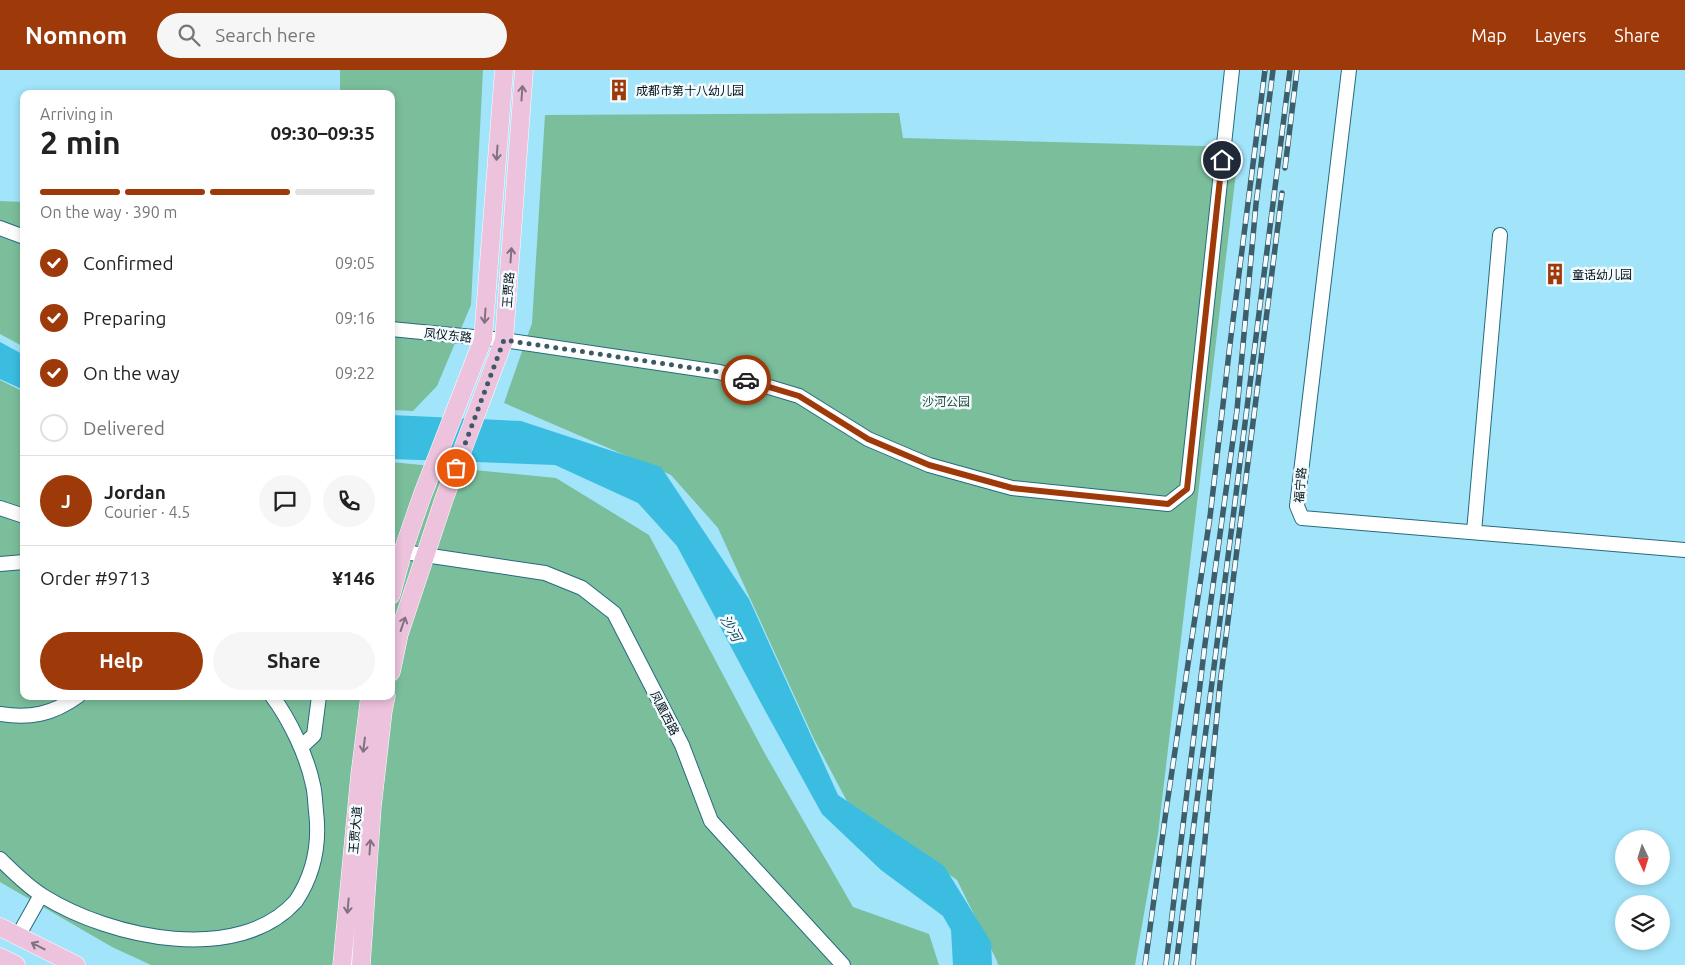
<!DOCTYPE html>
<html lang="en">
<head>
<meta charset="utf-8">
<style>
  :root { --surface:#fff; --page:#f6f6f6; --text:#222; --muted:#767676; --line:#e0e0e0; --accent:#9e390a }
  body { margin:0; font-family:Ubuntu,"Noto Sans SC",sans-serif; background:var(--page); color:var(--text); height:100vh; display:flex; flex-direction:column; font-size:19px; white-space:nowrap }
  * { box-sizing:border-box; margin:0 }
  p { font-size:16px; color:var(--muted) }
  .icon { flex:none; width:28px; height:28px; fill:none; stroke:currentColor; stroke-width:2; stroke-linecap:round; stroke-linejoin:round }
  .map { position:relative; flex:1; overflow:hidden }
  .side { position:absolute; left:20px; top:20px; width:375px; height:610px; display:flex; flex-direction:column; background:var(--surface); border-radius:10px; box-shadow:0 2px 8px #0003 }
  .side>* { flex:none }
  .needle { width:32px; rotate:176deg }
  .buttons { position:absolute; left:1615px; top:760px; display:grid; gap:10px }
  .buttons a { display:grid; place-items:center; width:55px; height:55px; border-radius:50%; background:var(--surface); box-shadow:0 2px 8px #0003; font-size:25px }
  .pin { position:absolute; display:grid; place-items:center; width:42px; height:42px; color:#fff; margin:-21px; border:2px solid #fff; border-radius:50%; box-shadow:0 1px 5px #0007 }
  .courier { position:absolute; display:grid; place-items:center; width:50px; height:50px; margin:-25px; border:4px solid #9e390a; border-radius:50%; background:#fff; color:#222; box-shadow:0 1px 6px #0007 }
  .summary em { font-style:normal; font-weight:700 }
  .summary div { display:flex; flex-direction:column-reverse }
  .summary { display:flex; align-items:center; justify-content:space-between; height:85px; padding:0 20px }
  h1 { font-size:32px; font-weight:700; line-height:38px }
  .bar { display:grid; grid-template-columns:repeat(4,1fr); gap:8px 5px; align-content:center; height:60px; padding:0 20px }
  .bar i { height:6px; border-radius:4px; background:var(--line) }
  .bar .active { background:var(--accent) }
  .bar p { grid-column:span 4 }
  .line { display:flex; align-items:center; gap:12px; padding:0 20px; border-top:1px solid var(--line) }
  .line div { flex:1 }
  .round { display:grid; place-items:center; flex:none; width:52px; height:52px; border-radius:26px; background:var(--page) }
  ol { padding:0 20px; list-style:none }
  li { display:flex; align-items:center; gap:15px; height:55px }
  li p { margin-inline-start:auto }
  li .icon { padding:5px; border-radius:50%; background:var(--accent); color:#fff; stroke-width:4 }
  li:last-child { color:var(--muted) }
  li i { width:28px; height:28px; border:2px solid var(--line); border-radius:50% }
  .action { display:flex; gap:10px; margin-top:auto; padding:10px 20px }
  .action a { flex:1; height:58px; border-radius:30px; background:var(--accent); color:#fff; font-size:20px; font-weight:700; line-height:58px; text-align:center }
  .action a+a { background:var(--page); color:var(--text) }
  header { display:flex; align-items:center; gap:30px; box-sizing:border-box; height:70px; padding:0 25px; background:var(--accent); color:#fff }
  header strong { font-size:24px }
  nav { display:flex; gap:28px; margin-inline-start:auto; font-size:18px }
  .search { width:350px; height:45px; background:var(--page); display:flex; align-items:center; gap:12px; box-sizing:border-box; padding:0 18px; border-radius:28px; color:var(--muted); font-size:19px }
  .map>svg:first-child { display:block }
  .green { fill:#7bbe9b }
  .water { fill:#3abde1 }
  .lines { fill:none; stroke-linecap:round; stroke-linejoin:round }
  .minor-casing { stroke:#276a7e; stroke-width:16 }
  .major-casing { stroke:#fff; stroke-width:19 }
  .minor { stroke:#fff; stroke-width:14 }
  .major { stroke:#ecc2dd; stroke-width:18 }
  .rail-casing { stroke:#3d5f6b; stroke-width:5.5 }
  .rail { stroke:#f3fbfe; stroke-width:4; stroke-dasharray:11; stroke-linecap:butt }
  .oneway { stroke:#827183 }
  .done { stroke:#395a66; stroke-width:5; stroke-dasharray:0 9 }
  .route { stroke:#9e390a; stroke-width:6 }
  .labels { text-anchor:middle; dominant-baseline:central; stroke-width:5; stroke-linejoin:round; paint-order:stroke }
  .poi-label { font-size:12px; fill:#000f16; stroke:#f3fbfe; text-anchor:start }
  .street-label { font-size:12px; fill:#000f16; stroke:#f3fbfe }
  .park-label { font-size:12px; fill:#25503b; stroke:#f3fbfe }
  .water-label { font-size:14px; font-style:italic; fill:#1a4f5f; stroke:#f3fbfe }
</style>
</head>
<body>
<header>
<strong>Nomnom</strong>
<div class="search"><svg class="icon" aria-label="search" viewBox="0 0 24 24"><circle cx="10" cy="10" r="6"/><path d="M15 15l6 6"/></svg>Search here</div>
<nav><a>Map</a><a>Layers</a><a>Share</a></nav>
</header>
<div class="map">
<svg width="1685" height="895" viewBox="0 0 1685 895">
  <rect width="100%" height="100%" fill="#a2e4fa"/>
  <path class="green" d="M340 0H483L471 235 437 316 413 341 391 340V24H340Z
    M899 43 903 68 1239 77 1158 764 1135 895H998L997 891 957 810 849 735 814 669 718 458 671 405 504 333 532 253 545 45Z
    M0 131 24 132V277L0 264Z
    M0 310 24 322V626H391V392L556 408 649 465 764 682 853 837 929 864 939 895H151L112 877 0 812Z"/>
  <path class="water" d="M0 272 24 285V320L0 309Z
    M391 345 521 351 661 397 749 529 838 725 944 796 991 872 992 895H953L951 860 943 846 881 800 822 744 762 635 677 476 638 433 555 395 391 389Z"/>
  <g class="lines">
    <g class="minor-casing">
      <path id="minor" d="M1349 0 1297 436 1302 448 1685 480
        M0 158 24 167
        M391 259 504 270 719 302 799 326 868 369 929 395 1012 418 1168 434 1187 419 1232 0
        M0 438 24 446
        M1474 462 1500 165
        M391 480 545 503 582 518 614 543 682 675 711 751 843 895
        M0 494 24 492
        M0 644C30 649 53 644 78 626
        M301 677 314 665 319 626
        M0 789C13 802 27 816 43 826 112 869 239 895 296 831 314 804 320 774 316 741 315 732 315 723 313 715 307 686 290 650 272 626
        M18 866 41 825"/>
    </g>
    <g class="major-casing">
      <path id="major" d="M391 525 403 481 422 426 483 269 504 0
        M391 602 399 564 444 429 504 270 524 0
        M0 857 76 895
        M0 887 16 895
        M342 895 360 705 370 626
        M361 895 372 737 383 641 386 626"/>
    </g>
    <use href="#minor" class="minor"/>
    <use href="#major" class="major"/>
    <g class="rail-casing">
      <path id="rail" d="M1285 98 1297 0
        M1145 895 1166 741 1210 447 1230 274 1265 0
        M1166 895 1205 574 1237 340 1256 134 1273 0
        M1176 895 1290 0
        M1193 895 1220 614 1282 123"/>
    </g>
    <use href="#rail" class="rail"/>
  </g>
  <defs><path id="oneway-shaft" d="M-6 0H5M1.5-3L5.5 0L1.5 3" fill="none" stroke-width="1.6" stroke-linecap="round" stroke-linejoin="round" transform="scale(1.25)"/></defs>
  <g class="oneway">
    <use href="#oneway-shaft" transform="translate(522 23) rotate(-86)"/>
    <use href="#oneway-shaft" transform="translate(497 83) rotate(94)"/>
    <use href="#oneway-shaft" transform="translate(511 185) rotate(-86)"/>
    <use href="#oneway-shaft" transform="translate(485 246) rotate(94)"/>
    <use href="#oneway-shaft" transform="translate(403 554) rotate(-71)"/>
    <use href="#oneway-shaft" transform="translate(364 675) rotate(97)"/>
    <use href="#oneway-shaft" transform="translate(370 777) rotate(-86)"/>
    <use href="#oneway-shaft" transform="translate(348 836) rotate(95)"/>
    <use href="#oneway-shaft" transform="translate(38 876) rotate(-153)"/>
  </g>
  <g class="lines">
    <path class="done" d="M456 398 504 270 720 302 746 310"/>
    <path class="route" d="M746 310 799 326 868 369 929 395 1012 418 1168 434 1187 419 1222 90"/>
  </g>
  <defs>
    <g id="building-bare" transform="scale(1.725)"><path d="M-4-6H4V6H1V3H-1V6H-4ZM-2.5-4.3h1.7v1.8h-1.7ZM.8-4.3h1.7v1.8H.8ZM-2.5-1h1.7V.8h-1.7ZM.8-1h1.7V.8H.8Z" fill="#9e390a" stroke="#f3fbfe" stroke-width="2.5" paint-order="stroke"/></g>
  </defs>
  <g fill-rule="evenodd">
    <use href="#building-bare" x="619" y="20"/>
    <use href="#building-bare" x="1555" y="204"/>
  </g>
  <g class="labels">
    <g class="poi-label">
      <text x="636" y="20">成都市第十八幼儿园</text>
      <text x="1572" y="204">童话幼儿园</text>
    </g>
    <g class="street-label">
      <text transform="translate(508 220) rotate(-86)">王贾路</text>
      <text transform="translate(448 265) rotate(6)">凤仪东路</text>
      <text transform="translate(1300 415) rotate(-85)">福宁路</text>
      <text transform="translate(665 643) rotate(63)">凤凰西路</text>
      <text transform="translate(355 760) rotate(-85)">王贾大道</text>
    </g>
    <g class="park-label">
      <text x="946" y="331">沙河公园</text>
    </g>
    <g class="water-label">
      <text transform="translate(731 558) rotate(61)">沙河</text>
    </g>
  </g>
</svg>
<div class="buttons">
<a><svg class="needle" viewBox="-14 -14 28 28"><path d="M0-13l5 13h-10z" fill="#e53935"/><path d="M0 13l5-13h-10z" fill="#767676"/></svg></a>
<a><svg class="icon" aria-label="layers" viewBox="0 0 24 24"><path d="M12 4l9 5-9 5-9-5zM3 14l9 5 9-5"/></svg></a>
</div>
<div class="pin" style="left:456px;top:398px;background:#ea580c"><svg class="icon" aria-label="bag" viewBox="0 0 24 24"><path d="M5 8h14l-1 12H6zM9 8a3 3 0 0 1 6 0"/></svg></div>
<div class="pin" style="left:1222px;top:90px;background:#1f2937"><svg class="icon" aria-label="home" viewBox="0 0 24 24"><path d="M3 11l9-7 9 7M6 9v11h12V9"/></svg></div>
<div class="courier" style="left:746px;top:310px"><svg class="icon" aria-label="car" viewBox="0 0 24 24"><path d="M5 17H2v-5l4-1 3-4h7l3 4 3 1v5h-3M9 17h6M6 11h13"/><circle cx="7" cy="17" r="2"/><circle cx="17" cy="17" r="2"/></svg></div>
<section class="side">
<div class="summary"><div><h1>2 min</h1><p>Arriving in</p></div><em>09:30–09:35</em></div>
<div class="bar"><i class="active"></i><i class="active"></i><i class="active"></i><i></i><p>On the way · 390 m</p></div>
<ol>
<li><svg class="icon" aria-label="check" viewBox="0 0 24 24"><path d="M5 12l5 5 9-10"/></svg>Confirmed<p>09:05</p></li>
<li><svg class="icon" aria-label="check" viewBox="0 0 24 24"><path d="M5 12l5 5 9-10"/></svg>Preparing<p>09:16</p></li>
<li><svg class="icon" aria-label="check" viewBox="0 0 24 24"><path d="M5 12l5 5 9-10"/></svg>On the way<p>09:22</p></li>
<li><i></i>Delivered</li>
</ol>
<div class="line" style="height:90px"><b class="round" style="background:var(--accent);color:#fff">J</b><div><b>Jordan</b><p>Courier · 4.5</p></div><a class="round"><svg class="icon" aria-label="chat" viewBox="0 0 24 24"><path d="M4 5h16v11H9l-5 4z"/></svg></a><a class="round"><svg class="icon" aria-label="phone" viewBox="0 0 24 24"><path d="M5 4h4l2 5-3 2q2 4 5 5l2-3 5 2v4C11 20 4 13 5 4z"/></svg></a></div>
<div class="line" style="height:65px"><div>Order #9713</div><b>¥146</b></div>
<div class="action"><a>Help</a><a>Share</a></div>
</section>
</div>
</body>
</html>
